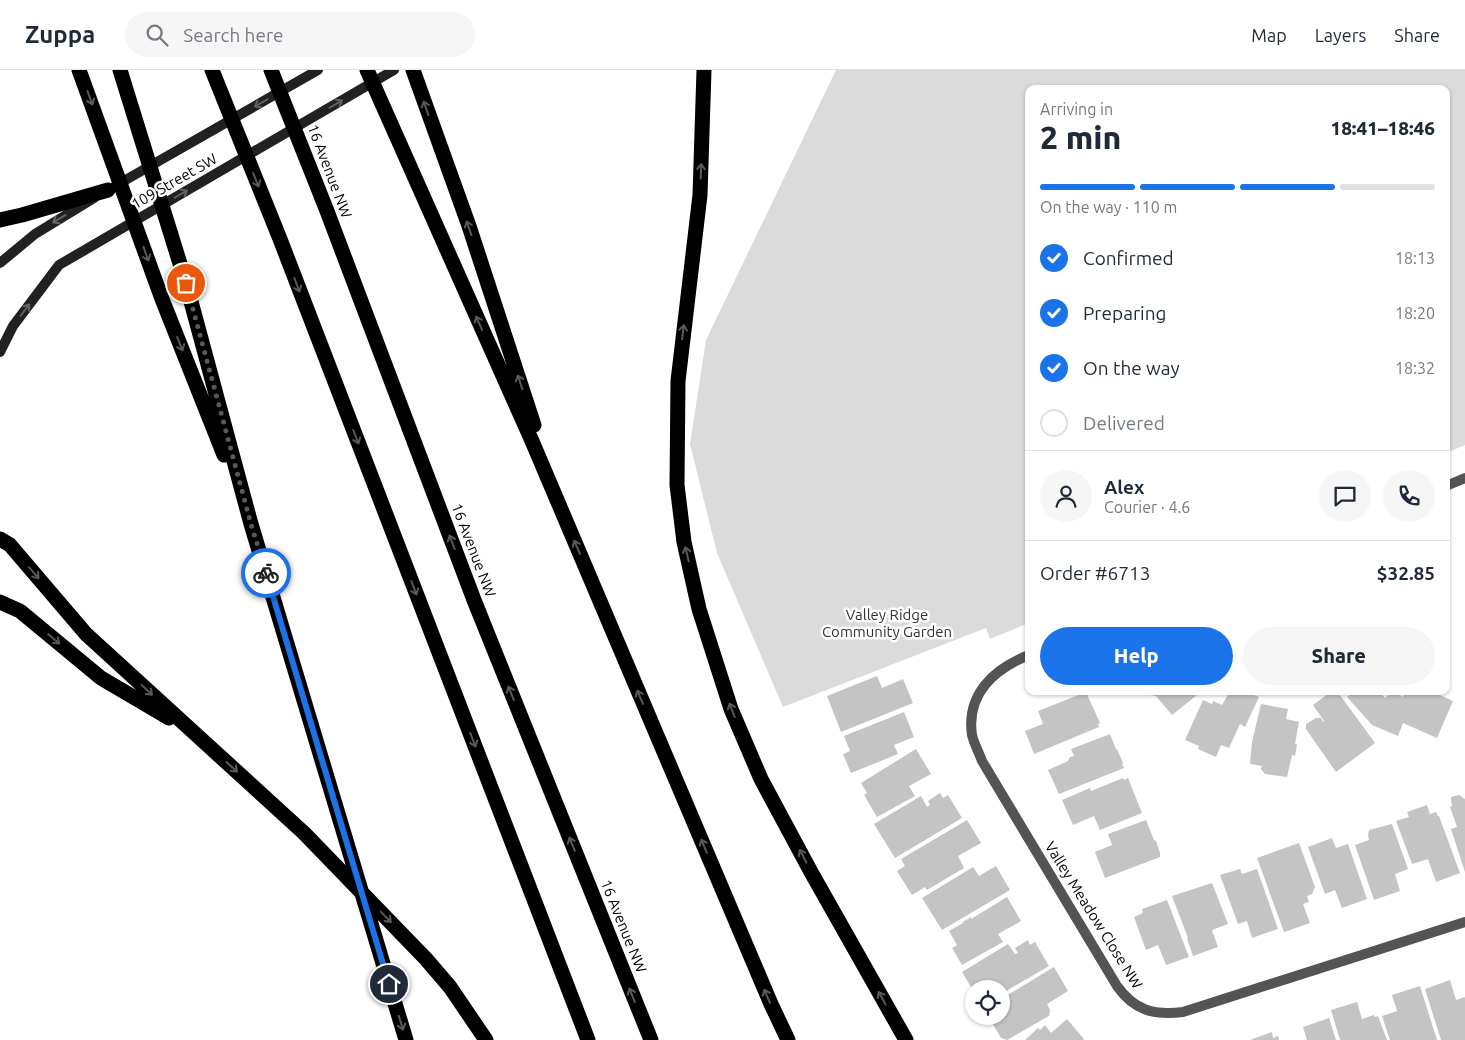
<!DOCTYPE html>
<html lang="en">
<head>
<meta charset="utf-8">
<style>
  :root { --surface:#fff; --page:#f6f6f7; --text:#1f2937; --muted:#747a83; --line:#e0e1e3; --accent:#1a73e8 }
  body { margin:0; font-family:Ubuntu,sans-serif; background:var(--page); color:var(--text); height:100vh; display:flex; flex-direction:column; font-size:19px; white-space:nowrap }
  * { box-sizing:border-box; margin:0 }
  p { font-size:16px; color:var(--muted) }
  .icon { flex:none; width:28px; height:28px; fill:none; stroke:currentColor; stroke-width:2; stroke-linecap:round; stroke-linejoin:round }
  .map { position:relative; flex:1; overflow:hidden }
  .side { position:absolute; left:1025px; top:15px; width:425px; height:610px; display:flex; flex-direction:column; background:var(--surface); border-radius:10px; box-shadow:0 1px 4px #0004 }
  .side>* { flex:none }
  .tools { position:absolute; left:965px; top:910px; display:grid; gap:10px }
  .tools a { display:grid; place-items:center; width:45px; height:45px; border-radius:50%; background:var(--surface); box-shadow:0 1px 4px #0004; font-size:25px }
  .pin { position:absolute; display:grid; place-items:center; width:42px; height:42px; color:#fff; margin:-21px; border:2px solid #fff; border-radius:50%; box-shadow:0 1px 5px #0007 }
  .courier { position:absolute; display:grid; place-items:center; width:50px; height:50px; margin:-25px; border:4px solid #1a73e8; border-radius:50%; background:#fff; color:#222; box-shadow:0 1px 6px #0007 }
  .overview em { font-style:normal; font-weight:800 }
  .overview div { display:flex; flex-direction:column-reverse }
  .overview { display:flex; align-items:center; justify-content:space-between; height:85px; padding:0 15px }
  h1 { font-size:32px; font-weight:800; line-height:38px }
  .bar { display:grid; grid-template-columns:repeat(4,1fr); gap:8px 5px; align-content:center; height:60px; padding:0 15px }
  .bar i { height:6px; border-radius:4px; background:var(--line) }
  .bar .current { background:var(--accent) }
  .bar p { grid-column:span 4 }
  .line { display:flex; align-items:center; gap:12px; padding:0 15px; border-top:1px solid var(--line) }
  .line div { flex:1 }
  .round { display:grid; place-items:center; flex:none; width:52px; height:52px; border-radius:26px; background:var(--page) }
  ol { padding:0 15px; list-style:none }
  li { display:flex; align-items:center; gap:15px; height:55px }
  li p { margin-inline-start:auto }
  li .icon { padding:5px; border-radius:50%; background:var(--accent); color:#fff; stroke-width:4 }
  li:last-child { color:var(--muted) }
  li i { width:28px; height:28px; border:2px solid var(--line); border-radius:50% }
  .action { display:flex; gap:10px; margin-top:auto; padding:10px 15px }
  .action a { flex:1; height:58px; border-radius:30px; background:var(--accent); color:#fff; font-size:20px; font-weight:800; line-height:58px; text-align:center }
  .action a+a { background:var(--page); color:var(--text) }
  header { display:flex; align-items:center; gap:30px; box-sizing:border-box; height:70px; padding:0 25px; background:var(--surface); border-bottom:1px solid var(--line) }
  header strong { font-size:24px }
  nav { display:flex; gap:28px; margin-inline-start:auto; font-size:18px }
  .search { width:350px; height:45px; background:var(--page); display:flex; align-items:center; gap:12px; box-sizing:border-box; padding:0 18px; border-radius:28px; color:var(--muted); font-size:19px }
  .map>svg:first-child { display:block }
  .green { fill:#dbdbdb }
  .building { fill:#c4c4c4 }
  .lines { fill:none; stroke-linecap:round; stroke-linejoin:round }
  .street { stroke:#545454; stroke-width:10 }
  .secondary { stroke:#212121; stroke-width:10 }
  .highway { stroke:#000; stroke-width:15 }
  .oneway { stroke:#595959 }
  .oneway2 { stroke:#646464 }
  .done { stroke:#595959; stroke-width:5; stroke-dasharray:0 9 }
  .route { stroke:#1a73e8; stroke-width:6 }
  .labels { text-anchor:middle; dominant-baseline:central; stroke-width:5; stroke-linejoin:round; paint-order:stroke }
  .street-label { font-size:15px; fill:#000; stroke:#fff }
  .park-label { font-size:15px; fill:#323232; stroke:#fff }
</style>
</head>
<body>
<header>
<strong>Zuppa</strong>
<div class="search"><svg class="icon" aria-label="search" viewBox="0 0 24 24"><circle cx="10" cy="10" r="6"/><path d="M15 15l6 6"/></svg>Search here</div>
<nav><a>Map</a><a>Layers</a><a>Share</a></nav>
</header>
<div class="map">
<svg width="1465" height="970" viewBox="0 0 1465 970">
  <rect width="100%" height="100%" fill="#fff"/>
  <path class="green" d="M836 0H1465V375L1446 383V19H1029V553L990 569 986 558 783 637 717 483 690 374 706 270Z"/>
  <path class="building" d="M877 606 882 618 903 609 913 633 841 662 827 626Z
    M1148 621H1202L1172 645 1156 626 1151 625Z
    M1230 621H1248L1247 622 1259 627 1245 657 1240 654 1229 678 1221 675 1216 687 1198 679 1199 676 1185 670 1203 630 1212 634 1213 631 1222 635Z
    M1332 621H1337L1375 673 1336 702 1306 659V654L1316 648H1321L1323 652 1324 651 1313 635Z
    M1354 621H1379L1385 628 1392 621 1403 627 1405 621H1431L1453 631 1437 668 1403 653 1398 666 1372 655 1347 627Z
    M1086 622 1100 653 1098 654 1099 657 1034 684 1025 661 1043 654 1038 641Z
    M1261 634 1288 639 1286 649 1299 652 1295 674H1297L1295 686 1292 685 1287 707 1265 704 1261 699 1262 696 1250 694 1252 672Z
    M904 642 914 667 894 675 898 684 851 703 843 684 850 681 844 666Z
    M1110 664 1116 679H1117L1123 693 1122 694 1124 698 1059 724 1048 700 1068 691 1070 687 1074 686 1071 679Z
    M916 679 931 704 909 716 915 726 877 747 864 725 867 723 861 713Z
    M1123 708 1124 710 1128 708 1142 743 1100 760 1094 746 1073 755 1062 730 1090 718 1091 721Z
    M940 723 943 728 948 725 962 748 895 788 874 754 921 726 927 737 930 735 928 731Z
    M1459 725 1465 729V802L1451 759 1457 757 1450 737 1452 736 1451 730V727Z
    M1427 735 1430 744 1436 742 1438 746H1439L1460 803 1436 812 1428 789 1412 794 1396 751 1409 747 1407 742Z
    M967 750 981 773 958 786 964 798 927 820 925 817 912 825 897 801 905 796 901 789Z
    M1146 750 1154 770 1156 771 1160 783V787L1105 808 1095 782 1112 775 1108 764Z
    M1392 754 1408 799 1395 804 1400 821 1374 830 1355 775 1369 770 1368 765 1369 760Z
    M1332 768 1336 778 1348 774 1367 829 1342 838 1335 820 1325 824 1308 777Z
    M1299 773 1315 817 1312 824 1307 826 1309 832 1303 834 1310 853 1284 862 1257 788Z
    M996 796 1010 820 942 860 922 828 973 797 979 806Z
    M1240 799 1242 804 1257 799 1278 859 1252 868 1247 851 1238 854 1220 805Z
    M1212 813 1228 854 1212 860 1218 877 1193 886 1187 869 1188 868 1172 826Z
    M1007 827 1021 851 998 864 1003 872 962 895 952 878 957 875 949 861 963 853V852L971 847V849Z
    M1167 830 1189 887 1166 895 1158 875 1146 880 1134 847 1143 843 1142 839Z
    M1028 870 1030 875 1035 872 1049 896 1001 924V919H974V922L962 902 1008 874 1015 884 1018 883 1015 878Z
    M1054 897 1068 921 1047 934 1050 940 1049 946 1007 970 1001 968 988 946H1001V929Z
    M1450 910 1456 930 1465 927V970H1441L1425 919Z
    M1420 916 1437 970H1390L1382 946 1397 941 1392 925Z
    M1357 932 1362 949 1374 945 1375 947 1378 946 1387 970H1340L1331 940Z
    M1329 948 1336 970H1307L1303 957Z
    M1067 949 1084 969 1083 970H1025L1038 958 1040 960 1045 955 1051 963Z
    M1272 962 1273 968 1278 966 1279 970H1250Z"/>
  <g class="lines">
    <path class="street" d="M1446 416 1465 408
      M1029 585C994 599 966 624 972 665 974 674 979 682 982 691L1117 916C1134 940 1154 946 1183 942L1465 852"/>
    <path class="secondary" d="M115 116 318 0
      M0 193 35 164 94 128
      M0 282 13 256 59 195 394 0"/>
    <path class="highway" d="M79 0 162 229 224 385
      M120 0 186 213 251 454 406 970
      M212 0 280 169 588 970
      M271 0 327 141 474 530 651 970
      M367 0 532 371 771 934 788 970
      M413 0 469 156 534 355
      M704 0 700 125 678 311 677 415 684 472 699 539 731 639 761 709 811 802 906 970
      M0 150 22 145 108 120
      M0 469 10 475 86 564 304 763 426 889 450 917 486 970
      M0 532 20 541 101 608 169 648"/>
  </g>
  <defs><path id="oneway-shaft" d="M-6 0H5M1.5-3L5.5 0L1.5 3" fill="none" stroke-width="1.6" stroke-linecap="round" stroke-linejoin="round" transform="scale(1.25)"/></defs>
  <g class="oneway">
    <use href="#oneway-shaft" transform="translate(90 28) rotate(70)"/>
    <use href="#oneway-shaft" transform="translate(426 38) rotate(-109)"/>
    <use href="#oneway-shaft" transform="translate(701 101) rotate(-88)"/>
    <use href="#oneway-shaft" transform="translate(256 110) rotate(68)"/>
    <use href="#oneway-shaft" transform="translate(469 158) rotate(-109)"/>
    <use href="#oneway-shaft" transform="translate(146 184) rotate(70)"/>
    <use href="#oneway-shaft" transform="translate(297 215) rotate(69)"/>
    <use href="#oneway-shaft" transform="translate(479 253) rotate(-114)"/>
    <use href="#oneway-shaft" transform="translate(683 262) rotate(-83)"/>
    <use href="#oneway-shaft" transform="translate(180 274) rotate(68)"/>
    <use href="#oneway-shaft" transform="translate(520 312) rotate(-108)"/>
    <use href="#oneway-shaft" transform="translate(356 367) rotate(69)"/>
    <use href="#oneway-shaft" transform="translate(452 472) rotate(-111)"/>
    <use href="#oneway-shaft" transform="translate(577 477) rotate(-113)"/>
    <use href="#oneway-shaft" transform="translate(687 484) rotate(-103)"/>
    <use href="#oneway-shaft" transform="translate(34 503) rotate(49)"/>
    <use href="#oneway-shaft" transform="translate(414 518) rotate(69)"/>
    <use href="#oneway-shaft" transform="translate(54 569) rotate(40)"/>
    <use href="#oneway-shaft" transform="translate(147 620) rotate(43)"/>
    <use href="#oneway-shaft" transform="translate(511 623) rotate(-112)"/>
    <use href="#oneway-shaft" transform="translate(640 627) rotate(-113)"/>
    <use href="#oneway-shaft" transform="translate(732 640) rotate(-111)"/>
    <use href="#oneway-shaft" transform="translate(473 670) rotate(69)"/>
    <use href="#oneway-shaft" transform="translate(232 697) rotate(42)"/>
    <use href="#oneway-shaft" transform="translate(572 774) rotate(-112)"/>
    <use href="#oneway-shaft" transform="translate(704 776) rotate(-113)"/>
    <use href="#oneway-shaft" transform="translate(803 786) rotate(-118)"/>
    <use href="#oneway-shaft" transform="translate(386 847) rotate(46)"/>
    <use href="#oneway-shaft" transform="translate(632 925) rotate(-112)"/>
    <use href="#oneway-shaft" transform="translate(767 926) rotate(-113)"/>
    <use href="#oneway-shaft" transform="translate(882 928) rotate(-119)"/>
    <use href="#oneway-shaft" transform="translate(401 953) rotate(73)"/>
  </g>
  <g class="oneway2">
    <use href="#oneway-shaft" transform="translate(261 33) rotate(150)"/>
    <use href="#oneway-shaft" transform="translate(336 34) rotate(-30)"/>
    <use href="#oneway-shaft" transform="translate(181 124) rotate(-30)"/>
    <use href="#oneway-shaft" transform="translate(59 149) rotate(149)"/>
    <use href="#oneway-shaft" transform="translate(25 240) rotate(-53)"/>
  </g>
  <g class="lines">
    <path class="done" d="M186 213 251 454 266 503"/>
    <path class="route" d="M266 503 389 914"/>
  </g>
  <g class="labels">
    <g class="street-label">
      <text transform="translate(330 101) rotate(69)">16 Avenue NW</text>
      <text transform="translate(174 111) rotate(-30)">109 Street SW</text>
      <text transform="translate(474 480) rotate(69)">16 Avenue NW</text>
      <text transform="translate(1094 845) rotate(58)">Valley Meadow Close NW</text>
      <text transform="translate(624 856) rotate(68)">16 Avenue NW</text>
    </g>
    <g class="park-label">
      <text x="887" y="544">Valley Ridge<tspan x="887" dy="17">Community Garden</tspan></text>
    </g>
  </g>
</svg>
<div class="tools">
<a><svg class="icon" aria-label="locate" viewBox="0 0 24 24"><circle cx="12" cy="12" r="6"/><path d="M12 2v4M12 18v4M2 12h4M18 12h4"/></svg></a>
</div>
<div class="pin" style="left:186px;top:213px;background:#ea580c"><svg class="icon" aria-label="bag" viewBox="0 0 24 24"><path d="M5 8h14l-1 12H6zM9 8a3 3 0 0 1 6 0"/></svg></div>
<div class="pin" style="left:389px;top:914px;background:#1f2937"><svg class="icon" aria-label="home" viewBox="0 0 24 24"><path d="M3 11l9-7 9 7M6 9v11h12V9"/></svg></div>
<div class="courier" style="left:266px;top:503px"><svg class="icon" aria-label="bike" viewBox="0 0 24 24"><circle cx="6" cy="16" r="4"/><circle cx="18" cy="16" r="4"/><path d="M6 16l4-8h5l3 8M10 8l3 8H6M13 5h3"/></svg></div>
<section class="side">
<div class="overview"><div><h1>2 min</h1><p>Arriving in</p></div><em>18:41–18:46</em></div>
<div class="bar"><i class="current"></i><i class="current"></i><i class="current"></i><i></i><p>On the way · 110 m</p></div>
<ol>
<li><svg class="icon" aria-label="check" viewBox="0 0 24 24"><path d="M5 12l5 5 9-10"/></svg>Confirmed<p>18:13</p></li>
<li><svg class="icon" aria-label="check" viewBox="0 0 24 24"><path d="M5 12l5 5 9-10"/></svg>Preparing<p>18:20</p></li>
<li><svg class="icon" aria-label="check" viewBox="0 0 24 24"><path d="M5 12l5 5 9-10"/></svg>On the way<p>18:32</p></li>
<li><i></i>Delivered</li>
</ol>
<div class="line" style="height:90px"><a class="round"><svg class="icon" aria-label="person" viewBox="0 0 24 24"><circle cx="12" cy="8" r="4"/><path d="M4 21q1-7 8-7t8 7"/></svg></a><div><b>Alex</b><p>Courier · 4.6</p></div><a class="round"><svg class="icon" aria-label="chat" viewBox="0 0 24 24"><path d="M4 5h16v11H9l-5 4z"/></svg></a><a class="round"><svg class="icon" aria-label="phone" viewBox="0 0 24 24"><path d="M5 4h4l2 5-3 2q2 4 5 5l2-3 5 2v4C11 20 4 13 5 4z"/></svg></a></div>
<div class="line" style="height:65px"><div>Order #6713</div><b>$32.85</b></div>
<div class="action"><a>Help</a><a>Share</a></div>
</section>
</div>
</body>
</html>
